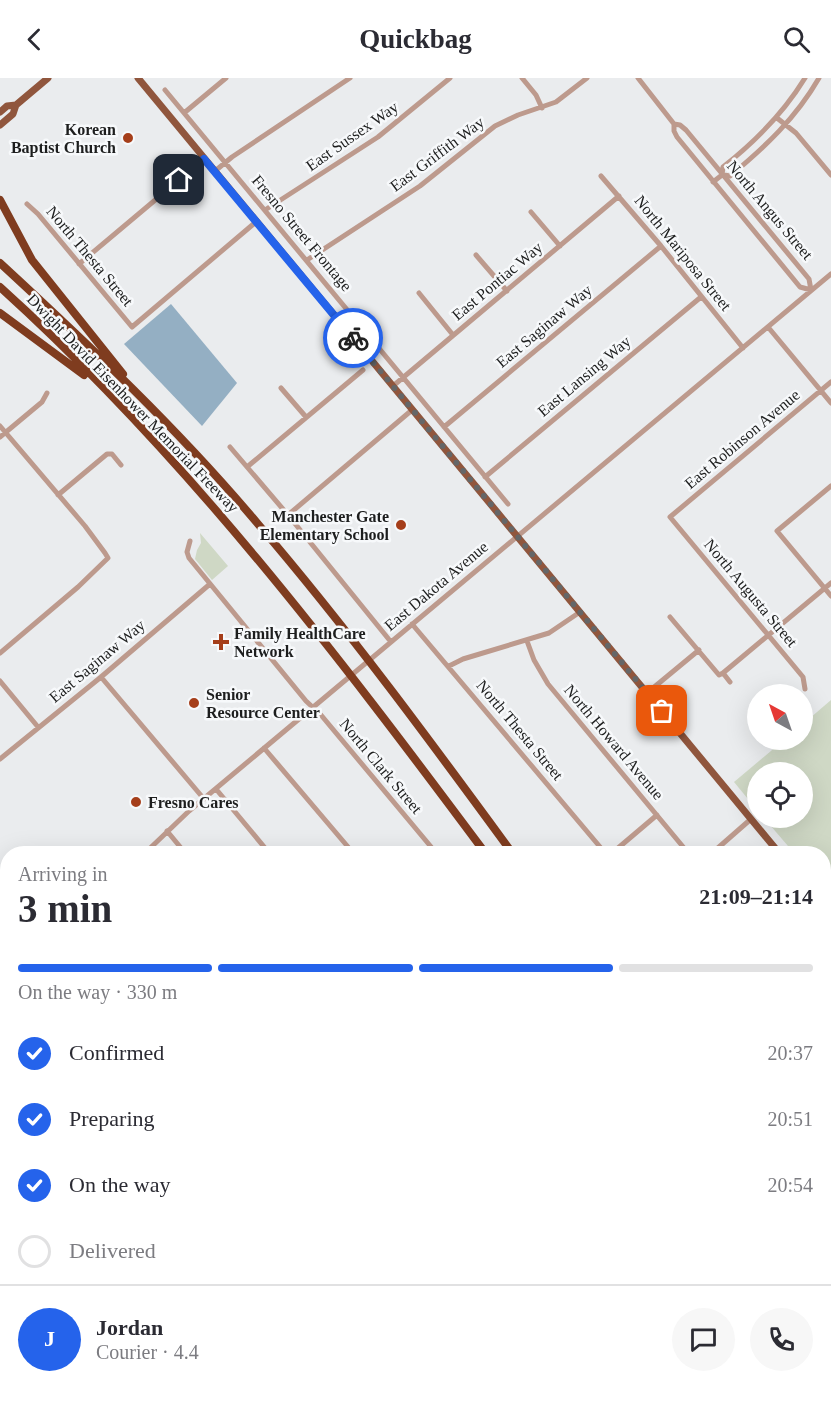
<!DOCTYPE html>
<html lang="en">
<head>
<meta charset="utf-8">
<style>
  :root { --surface:#fff; --page:#f7f7f7; --text:#2b2b33; --muted:#7c7c81; --line:#e1e1e2; --accent:#2563eb }
  body { margin:0; font-family:"Times New Roman",serif; background:var(--page); color:var(--text); height:100vh; display:flex; flex-direction:column; font-size:22px; white-space:nowrap }
  * { box-sizing:border-box; margin:0 }
  p { font-size:20px; color:var(--muted) }
  .icon { flex:none; width:33px; height:33px; fill:none; stroke:currentColor; stroke-width:2; stroke-linecap:round; stroke-linejoin:round }
  .map { position:relative; flex:1; overflow:hidden }
  .drawer { position:absolute; left:0px; top:768px; width:831px; height:560px; display:flex; flex-direction:column; background:var(--surface); border-radius:24px 24px 0 0; box-shadow:0 6px 24px #0002 }
  .drawer>* { flex:none }
  .needle { width:39px; rotate:320deg }
  .buttons { position:absolute; left:747px; top:606px; display:grid; gap:12px }
  .buttons a { display:grid; place-items:center; width:66px; height:66px; border-radius:50%; background:var(--surface); box-shadow:0 6px 24px #0002; font-size:30px }
  .pin { position:absolute; display:grid; place-items:center; width:51px; height:51px; color:#fff; margin:-26px; border-radius:12px; box-shadow:0 3px 9px #0006 }
  .courier { position:absolute; display:grid; place-items:center; width:60px; height:60px; margin:-30px; border:4px solid #2563eb; border-radius:50%; background:#fff; color:#222; box-shadow:0 2px 8px #0007 }
  .overview em { font-style:normal; font-weight:700 }
  .overview div { display:flex; flex-direction:column-reverse }
  .overview { display:flex; align-items:center; justify-content:space-between; height:102px; padding:0 18px }
  h1 { font-size:39px; font-weight:700; line-height:45px }
  .bar { display:grid; grid-template-columns:repeat(4,1fr); gap:9px 6px; align-content:center; height:72px; padding:0 18px }
  .bar i { height:8px; border-radius:4px; background:var(--line) }
  .bar .active { background:var(--accent) }
  .bar p { grid-column:span 4 }
  .line { display:flex; align-items:center; gap:15px; padding:0 18px; border-top:2px solid var(--line) }
  .line div { flex:1 }
  .round { display:grid; place-items:center; flex:none; width:63px; height:63px; border-radius:32px; background:var(--page) }
  ol { padding:0 18px; list-style:none }
  li { display:flex; align-items:center; gap:18px; height:66px }
  li p { margin-inline-start:auto }
  li .icon { padding:6px; border-radius:50%; background:var(--accent); color:#fff; stroke-width:4 }
  li:last-child { color:var(--muted) }
  li i { width:33px; height:33px; border:3px solid var(--line); border-radius:50% }
  header { display:flex; justify-content:space-between; align-items:center; height:78px; padding:0 18px; background:var(--surface); font-size:27px; font-weight:700 }
  .map>svg:first-child { display:block }
  .green { fill:#cfd8c5 }
  .water { fill:#94afc3 }
  .lines { fill:none; stroke-linecap:round; stroke-linejoin:round }
  .minor { stroke:#bd9a8d; stroke-width:5 }
  .major { stroke:#90563d; stroke-width:7 }
  .highway { stroke:#7f3c1f; stroke-width:8 }
  .done { stroke:#656667; stroke-width:6; stroke-dasharray:0 10.8 }
  .route { stroke:#2563eb; stroke-width:8 }
  .poi-dot { fill:#a53e1a; stroke:#f7f9fb; stroke-width:2 }
  .labels { text-anchor:middle; dominant-baseline:central; stroke-width:5; stroke-linejoin:round; paint-order:stroke }
  .poi-label { font-size:16px; font-weight:bold; fill:#1d1e1e; stroke:#f7f9fb; text-anchor:start }
  .street-label { font-size:16px; fill:#1d1e1e; stroke:#f7f9fb }
</style>
</head>
<body>
<header><svg class="icon" aria-label="back" viewBox="0 0 24 24"><path d="M15 5l-7 7 7 7"/></svg>Quickbag<svg class="icon" aria-label="search" viewBox="0 0 24 24"><circle cx="10" cy="10" r="6"/><path d="M15 15l6 6"/></svg></header>
<div class="map">
<svg width="831" height="1327" viewBox="0 0 831 1327">
  <rect width="100%" height="100%" fill="#eaecee"/>
  <path class="green" d="M200 455 228 488 212 502 195 481 197 472 201 465Z
    M831 622V821L824 812V776L794 775 764 740H802V694H758L757 732 734 704 784 662H802L803 646Z"/>
  <path class="water" d="M171 226 237 305 202 348 124 266Z"/>
  <g class="lines">
    <path class="minor" d="M522 0 536 17 542 30
      M638 0 674 46V53L677 59 800 209 811 212 809 201 686 52 680 47 674 46
      M165 12 508 426
      M184 35 226 0
      M777 40 796 55 831 97
      M215 93 232 79 350 0
      M724 97 730 98C765 69 796 40 819 0
      M601 98 661 168 743 270
      M713 104 722 97 723 89C756 63 783 36 805 0
      M27 126 38 136 132 249 257 143
      M265 132 378 59 450 0
      M531 134 560 168
      M476 177 507 213
      M307 182 420 108 495 48 518 37 556 24 587 0
      M79 186 204 81
      M419 215 453 257
      M768 249 831 325
      M393 308 619 118
      M281 310 306 339
      M0 348 85 448 105 475 108 480 78 509 0 575
      M444 349 661 168
      M0 359 42 324 47 315
      M230 369 288 437 391 564
      M247 389 363 292
      M485 399 701 219
      M831 408 777 453 831 518
      M58 417 107 376H112L121 387
      M288 437 412 332
      M190 463 187 474 189 480 306 623 321 637 437 776
      M670 539 719 597 723 595 730 604
      M412 546 606 776
      M527 563 534 582 548 606 689 776
      M449 588 463 581 549 555 580 534
      M723 595 831 505
      M101 599 204 721
      M0 603 38 649
      M805 611 803 599 670 439 831 304
      M647 615 699 572
      M264 670 354 776
      M0 681 101 599 210 506
      M216 711 270 776
      M167 753 186 776
      M144 776 189 733 831 196
      M611 776 657 737
      M711 776 751 741
      M0 901 8 894
      M824 937 831 945
      M824 1015 831 1009
      M0 1108 8 1102
      M0 1115 8 1124
      M0 1216 8 1209
      M66 1320 72 1327
      M173 1320 178 1327
      M330 1320 335 1327
      M597 1320 602 1327
      M809 1320 815 1327
      M125 1327 133 1320
      M251 1327 259 1320
      M639 1327 647 1320
      M754 1327 763 1320"/>
    <path class="major" d="M138 0 780 776
      M0 34 7 28 16 27
      M0 47 13 36 16 27 48 0
      M824 827 831 836
      M0 851 8 860
      M0 869 8 878
      M824 1031 831 1024
      M824 1046 831 1040
      M377 1320 383 1327
      M392 1320 398 1327
      M472 1327 480 1320
      M489 1327 497 1320"/>
    <path class="highway" d="M0 122 32 182 123 296
      M0 185C90 268 179 352 258 446 348 551 431 664 513 776
      M0 209C185 376 337 576 486 776
      M0 235 84 297
      M824 1037 831 1038
      M824 1070 831 1072
      M824 1136 831 1134
      M824 1183 831 1193
      M824 1223 831 1233
      M824 1248 831 1256"/>
  </g>
  <g class="lines">
    <path class="done" d="M353 260 662 633"/>
    <path class="route" d="M179 102 204 81 353 260"/>
  </g>
  <g class="poi-dot">
    <circle cx="128" cy="60" r="6"/>
    <circle cx="401" cy="447" r="6"/>
    <path d="M218 555h6v6h6v6h-6v6h-6v-6h-6v-6h6z"/>
    <circle cx="194" cy="625" r="6"/>
    <circle cx="136" cy="724" r="6"/>
  </g>
  <g class="labels">
    <g class="poi-label">
      <text x="116" y="51" text-anchor="end">Korean<tspan x="116" dy="18">Baptist Church</tspan></text>
      <text x="389" y="438" text-anchor="end">Manchester Gate<tspan x="389" dy="18">Elementary School</tspan></text>
      <text x="234" y="555">Family HealthCare<tspan x="234" dy="18">Network</tspan></text>
      <text x="206" y="616">Senior<tspan x="206" dy="18">Resource Center</tspan></text>
      <text x="148" y="724">Fresno Cares</text>
    </g>
    <g class="street-label">
      <text transform="translate(352 58) rotate(-35)">East Sussex Way</text>
      <text transform="translate(437 76) rotate(-37)">East Griffith Way</text>
      <text transform="translate(770 132) rotate(50)">North Angus Street</text>
      <text transform="translate(302 155) rotate(50)">Fresno Street Frontage</text>
      <text transform="translate(683 175) rotate(51)">North Mariposa Street</text>
      <text transform="translate(90 178) rotate(50)">North Thesta Street</text>
      <text transform="translate(497 203) rotate(-40)">East Pontiac Way</text>
      <text transform="translate(544 248) rotate(-40)">East Saginaw Way</text>
      <text transform="translate(584 298) rotate(-40)">East Lansing Way</text>
      <text transform="translate(133 325) rotate(46)">Dwight David Eisenhower Memorial Freeway</text>
      <text transform="translate(742 361) rotate(-40)">East Robinson Avenue</text>
      <text transform="translate(436 508) rotate(-40)">East Dakota Avenue</text>
      <text transform="translate(751 515) rotate(50)">North Augusta Street</text>
      <text transform="translate(97 583) rotate(-40)">East Saginaw Way</text>
      <text transform="translate(520 652) rotate(50)">North Thesta Street</text>
      <text transform="translate(614 664) rotate(50)">North Howard Avenue</text>
      <text transform="translate(381 688) rotate(50)">North Clark Street</text>
    </g>
  </g>
</svg>
<div class="buttons">
<a><svg class="needle" viewBox="-14 -14 28 28"><path d="M0-13l5 13h-10z" fill="#e53935"/><path d="M0 13l5-13h-10z" fill="#7c7c81"/></svg></a>
<a><svg class="icon" aria-label="locate" viewBox="0 0 24 24"><circle cx="12" cy="12" r="6"/><path d="M12 2v4M12 18v4M2 12h4M18 12h4"/></svg></a>
</div>
<div class="pin" style="left:662px;top:633px;background:#ea580c"><svg class="icon" aria-label="bag" viewBox="0 0 24 24"><path d="M5 8h14l-1 12H6zM9 8a3 3 0 0 1 6 0"/></svg></div>
<div class="pin" style="left:179px;top:102px;background:#1f2937"><svg class="icon" aria-label="home" viewBox="0 0 24 24"><path d="M3 11l9-7 9 7M6 9v11h12V9"/></svg></div>
<div class="courier" style="left:353px;top:260px"><svg class="icon" aria-label="bike" viewBox="0 0 24 24"><circle cx="6" cy="16" r="4"/><circle cx="18" cy="16" r="4"/><path d="M6 16l4-8h5l3 8M10 8l3 8H6M13 5h3"/></svg></div>
<section class="drawer">
<div class="overview"><div><h1>3 min</h1><p>Arriving in</p></div><em>21:09–21:14</em></div>
<div class="bar"><i class="active"></i><i class="active"></i><i class="active"></i><i></i><p>On the way · 330 m</p></div>
<ol>
<li><svg class="icon" aria-label="check" viewBox="0 0 24 24"><path d="M5 12l5 5 9-10"/></svg>Confirmed<p>20:37</p></li>
<li><svg class="icon" aria-label="check" viewBox="0 0 24 24"><path d="M5 12l5 5 9-10"/></svg>Preparing<p>20:51</p></li>
<li><svg class="icon" aria-label="check" viewBox="0 0 24 24"><path d="M5 12l5 5 9-10"/></svg>On the way<p>20:54</p></li>
<li><i></i>Delivered</li>
</ol>
<div class="line" style="height:108px"><b class="round" style="background:var(--accent);color:#fff">J</b><div><b>Jordan</b><p>Courier · 4.4</p></div><a class="round"><svg class="icon" aria-label="chat" viewBox="0 0 24 24"><path d="M4 5h16v11H9l-5 4z"/></svg></a><a class="round"><svg class="icon" aria-label="phone" viewBox="0 0 24 24"><path d="M5 4h4l2 5-3 2q2 4 5 5l2-3 5 2v4C11 20 4 13 5 4z"/></svg></a></div>
</section>
</div>
</body>
</html>
